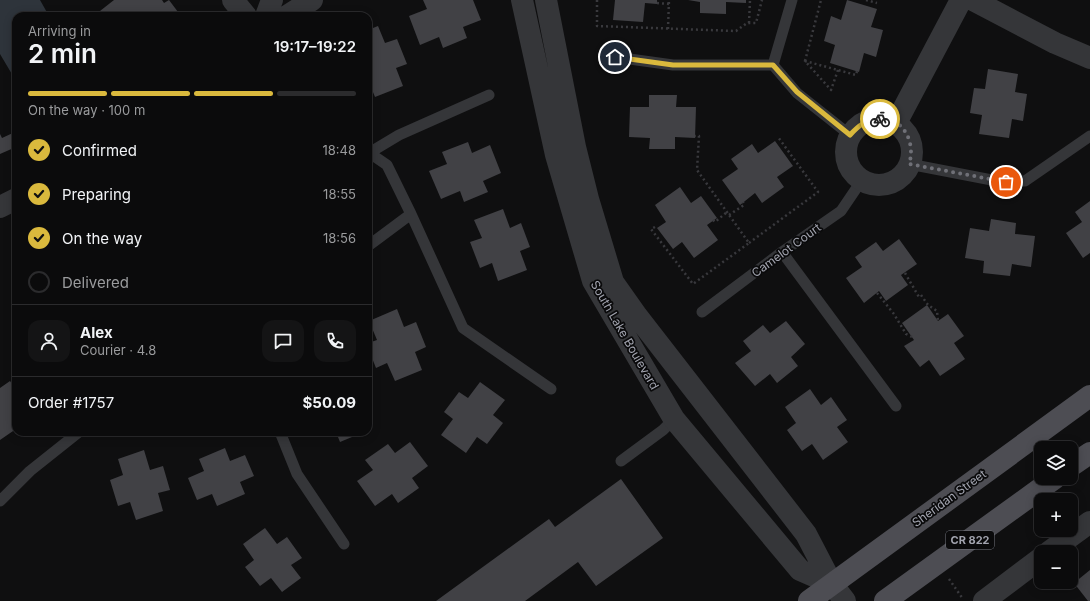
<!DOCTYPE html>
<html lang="en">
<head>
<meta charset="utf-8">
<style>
  :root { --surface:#0b0b0c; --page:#141415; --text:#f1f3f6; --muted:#9a9b9d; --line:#2b2b2d; --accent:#dab93d }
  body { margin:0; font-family:Inter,sans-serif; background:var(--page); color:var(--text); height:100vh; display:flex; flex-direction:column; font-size:15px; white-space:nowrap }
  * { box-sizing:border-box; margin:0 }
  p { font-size:13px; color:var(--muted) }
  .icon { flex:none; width:22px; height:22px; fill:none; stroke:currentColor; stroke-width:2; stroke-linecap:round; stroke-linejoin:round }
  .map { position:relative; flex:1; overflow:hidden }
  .panel { position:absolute; left:12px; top:12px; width:360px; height:424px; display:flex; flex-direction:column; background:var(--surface); border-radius:12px; box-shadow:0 2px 10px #0003,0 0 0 1px var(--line) }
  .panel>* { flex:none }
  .buttons { position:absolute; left:1034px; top:441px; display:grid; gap:8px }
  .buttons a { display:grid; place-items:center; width:44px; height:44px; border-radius:8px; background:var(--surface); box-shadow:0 2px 10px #0003,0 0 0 1px var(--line); font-size:20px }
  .pin { position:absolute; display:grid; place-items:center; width:34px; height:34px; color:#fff; margin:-17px; border:2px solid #fff; border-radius:50%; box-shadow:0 1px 4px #0007 }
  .courier { position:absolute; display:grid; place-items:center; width:40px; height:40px; margin:-20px; border:3px solid #dab93d; border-radius:50%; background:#fff; color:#222; box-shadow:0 1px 5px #0007 }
  .head em { font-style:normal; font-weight:600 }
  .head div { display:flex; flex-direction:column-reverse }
  .head { display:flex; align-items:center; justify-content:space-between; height:68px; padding:0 16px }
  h1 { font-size:26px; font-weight:600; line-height:30px }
  .bar { display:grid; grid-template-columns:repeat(4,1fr); gap:6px 4px; align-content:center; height:48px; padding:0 16px }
  .bar i { height:5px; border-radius:3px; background:var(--line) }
  .bar .current { background:var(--accent) }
  .bar p { grid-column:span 4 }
  .line { display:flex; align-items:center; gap:10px; padding:0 16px; border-top:1px solid var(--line) }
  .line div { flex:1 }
  .round { display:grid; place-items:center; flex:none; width:42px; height:42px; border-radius:12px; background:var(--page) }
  ol { padding:0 16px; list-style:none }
  li { display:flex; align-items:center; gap:12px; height:44px }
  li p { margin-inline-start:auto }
  li .icon { padding:4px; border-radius:50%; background:var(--accent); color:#111; stroke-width:4 }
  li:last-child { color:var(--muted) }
  li i { width:22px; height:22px; border:2px solid var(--line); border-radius:50% }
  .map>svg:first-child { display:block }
  .water { fill:#2e343b }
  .building { fill:#414145 }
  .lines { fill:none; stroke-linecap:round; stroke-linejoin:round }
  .path { stroke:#39393d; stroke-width:2.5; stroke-dasharray:2 3; stroke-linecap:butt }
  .lane { stroke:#353639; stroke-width:11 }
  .street { stroke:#353639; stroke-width:22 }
  .primary { stroke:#4d4d53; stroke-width:22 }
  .done { stroke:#6f7077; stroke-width:4; stroke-dasharray:0 7.2 }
  .route { stroke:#dab93d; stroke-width:5 }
  .labels { text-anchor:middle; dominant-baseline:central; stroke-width:3.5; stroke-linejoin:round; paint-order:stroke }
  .shield { fill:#0a0a0b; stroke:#74767e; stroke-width:1 }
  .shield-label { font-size:11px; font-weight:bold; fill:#a2a4af }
  .street-label { font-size:12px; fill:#a2a4af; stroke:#0a0a0b }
</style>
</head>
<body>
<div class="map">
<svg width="1090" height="601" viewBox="0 0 1090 601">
  <rect width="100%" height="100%" fill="#0f0f10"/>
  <path class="water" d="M0 0H40L49 16H16V81L0 54Z"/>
  <path class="building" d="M114 0H162L164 3 169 0 181 16H103L100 11Z
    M423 0H473L481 20 463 27 467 38 443 48 439 37 420 45 409 16 427 9Z
    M615 0H657V4L645 3 643 22 613 20Z
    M688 0H746V3L726 2V14L700 13V2Z
    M847 0 877 9 871 27 883 30 876 57 864 53 859 72 830 63 835 45 824 41 831 16 841 20Z
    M378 26 385 43 397 39 407 64 396 68 403 86 375 97 368 80V30Z
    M988 69 1018 74 1015 92 1027 94 1023 121 1012 119 1009 138 979 134 982 115 970 113 974 88 985 89Z
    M649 95H677L676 107H696L695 138 675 137V149H649L650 138 629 137 630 107H649Z
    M15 132 16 147 0 154V134L2 138Z
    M775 141 793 166 777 177 784 187 762 203 755 193 740 205 722 180 738 169 731 159 752 144 758 153Z
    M468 142 472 153 490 145 501 173 483 181 488 192 464 202 460 191 441 199 429 171 447 164 442 152Z
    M680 187 691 203 701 196 717 218 707 225 718 240 694 258 682 242 673 249 657 228 666 222 655 205Z
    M1090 201V253L1083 258 1066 233 1082 222 1075 212Z
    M503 209 510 228 521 223 530 247 520 251 527 270 498 281 492 263 480 268 470 242 482 238 474 220Z
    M991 219 1016 223 1015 234 1035 236 1031 267 1012 264 1010 276 983 273 984 261 965 258 970 228 989 231Z
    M899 239 917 264 901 275 908 285 886 301 879 291 864 303 846 278 862 267 855 257 876 242 883 251Z
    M12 266H16V296L15 297Z
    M927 305 938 321 948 314 964 336 954 343 965 359 940 376 929 360 920 367 904 346 914 340 902 323Z
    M397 309 404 327 416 322 426 347 415 352 422 370 395 381 387 363 376 368 368 348V343L377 340 369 321Z
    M786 321 805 344 791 357 798 366 777 383 770 374 755 386 735 363 751 351 743 341 763 325 770 333Z
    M10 381 16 389V414L12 417 16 422V429L0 440V388Z
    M480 382 505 400 493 415 503 423 487 444 477 437 466 453 441 435 453 419 444 412 459 392 468 398Z
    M810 389 821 405 831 397 847 420 837 427 848 442 823 460 812 444 802 451 787 430 796 423 785 407Z
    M368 399 372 408 368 410Z
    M336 432H364L340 442Z
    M410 442 428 466 412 478 419 488 398 503 392 494 375 506 357 481 373 470 365 460 388 444 395 453Z
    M225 448 230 461 245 455 254 476 240 482 245 494 217 506 212 494 197 500 188 478 204 471 199 459Z
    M144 450 150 470 163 466 170 490 158 493 163 511 136 520 130 502 118 506 110 480 123 475 118 459Z
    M621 479 663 538 596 586 578 562 525 601H436L549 519 555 527Z
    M265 528 277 544 287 537 302 558 291 565 301 578 282 592 271 578 260 586 245 567 254 560 243 544Z
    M1090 570V601H1088L1074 583Z"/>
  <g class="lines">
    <path class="path" d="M597 0V26L736 31 747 23H756L762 0
      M866 0 877 3
      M657 3 669 4
      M749 23 750 0
      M668 29 669 0
      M805 61 821 0
      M838 70 831 90 805 61 856 75 857 71
      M729 215 744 205 743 202
      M713 220 715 222 727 212
      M655 227 651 229 693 284 749 243 697 170 699 136H695
      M749 243 818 192 778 137
      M905 273 919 297
      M877 293 894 314 906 334 912 337
      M921 295 928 305 937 311 938 321
      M949 579 963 599"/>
    <path class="lane" d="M615 57 673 65H773L797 93 850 135
      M773 65 792 0
      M368 152 387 165 411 214 463 328 551 389
      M369 153 399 135 489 95
      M909 164 997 181H1025L1090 136
      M368 246 411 214
      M782 252 896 406
      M702 312 782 252 841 211 862 180
      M280 432 297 474 344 544
      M621 461 663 430 674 419
      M0 501 30 471 79 432"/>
    <path class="street" d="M233 0 246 16
      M522 0 556 155 593 281 674 419 800 570 832 584
      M546 0 575 147 588 199 613 282 637 316 806 534 832 584 845 601
      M973 0 1055 43 1090 58
      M266 16 272 0
      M287 16 312 0
      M846 152a33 33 0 1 1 66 0a33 33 0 1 1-66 0Z
      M896 123 961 0
      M0 207 16 199
      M1049 552 1090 522
      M984 601 1041 558"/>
    <path class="primary" d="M1071 466 1090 453
      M809 601 1090 396
      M885 601 1055 478"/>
  </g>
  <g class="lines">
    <path class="done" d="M880 119C904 117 916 144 909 164L1006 182"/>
    <path class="route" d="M615 57 673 65H773L797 92 850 135C859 125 866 120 880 119"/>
  </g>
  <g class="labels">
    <rect class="shield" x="946" y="531" width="48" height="18" rx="3"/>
    <g class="shield-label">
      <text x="970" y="540">CR 822</text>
    </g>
    <g class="street-label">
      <text transform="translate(786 250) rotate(-36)">Camelot Court</text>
      <text transform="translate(625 335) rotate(60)">South Lake Boulevard</text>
      <text transform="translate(949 498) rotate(-36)">Sheridan Street</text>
    </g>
  </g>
</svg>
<div class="buttons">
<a><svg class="icon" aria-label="layers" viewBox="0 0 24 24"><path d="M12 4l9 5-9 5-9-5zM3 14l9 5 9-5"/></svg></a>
<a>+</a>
<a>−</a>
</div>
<div class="pin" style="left:1006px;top:182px;background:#ea580c"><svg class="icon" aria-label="bag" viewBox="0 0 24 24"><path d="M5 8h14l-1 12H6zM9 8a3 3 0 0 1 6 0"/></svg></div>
<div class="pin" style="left:615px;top:57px;background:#1f2937"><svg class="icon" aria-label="home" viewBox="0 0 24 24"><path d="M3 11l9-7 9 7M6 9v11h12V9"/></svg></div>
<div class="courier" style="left:880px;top:119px"><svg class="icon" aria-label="bike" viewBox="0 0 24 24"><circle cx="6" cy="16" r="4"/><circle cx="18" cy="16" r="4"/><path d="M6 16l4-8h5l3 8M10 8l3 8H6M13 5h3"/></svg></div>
<section class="panel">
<div class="head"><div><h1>2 min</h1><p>Arriving in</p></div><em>19:17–19:22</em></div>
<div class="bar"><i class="current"></i><i class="current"></i><i class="current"></i><i></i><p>On the way · 100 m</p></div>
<ol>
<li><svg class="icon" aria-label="check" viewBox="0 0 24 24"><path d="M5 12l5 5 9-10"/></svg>Confirmed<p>18:48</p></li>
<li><svg class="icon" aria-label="check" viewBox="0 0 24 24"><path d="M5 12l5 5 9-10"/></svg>Preparing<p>18:55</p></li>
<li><svg class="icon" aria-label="check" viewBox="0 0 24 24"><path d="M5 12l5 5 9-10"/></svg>On the way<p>18:56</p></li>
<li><i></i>Delivered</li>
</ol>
<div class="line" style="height:72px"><a class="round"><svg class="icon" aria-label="person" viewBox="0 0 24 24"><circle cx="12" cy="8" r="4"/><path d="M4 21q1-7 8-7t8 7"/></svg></a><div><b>Alex</b><p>Courier · 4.8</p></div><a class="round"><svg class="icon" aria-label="chat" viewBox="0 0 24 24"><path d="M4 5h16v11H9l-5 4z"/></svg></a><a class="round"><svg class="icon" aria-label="phone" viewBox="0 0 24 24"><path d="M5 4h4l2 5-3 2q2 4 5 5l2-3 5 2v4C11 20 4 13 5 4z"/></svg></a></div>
<div class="line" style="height:52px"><div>Order #1757</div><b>$50.09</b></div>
</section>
</div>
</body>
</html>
